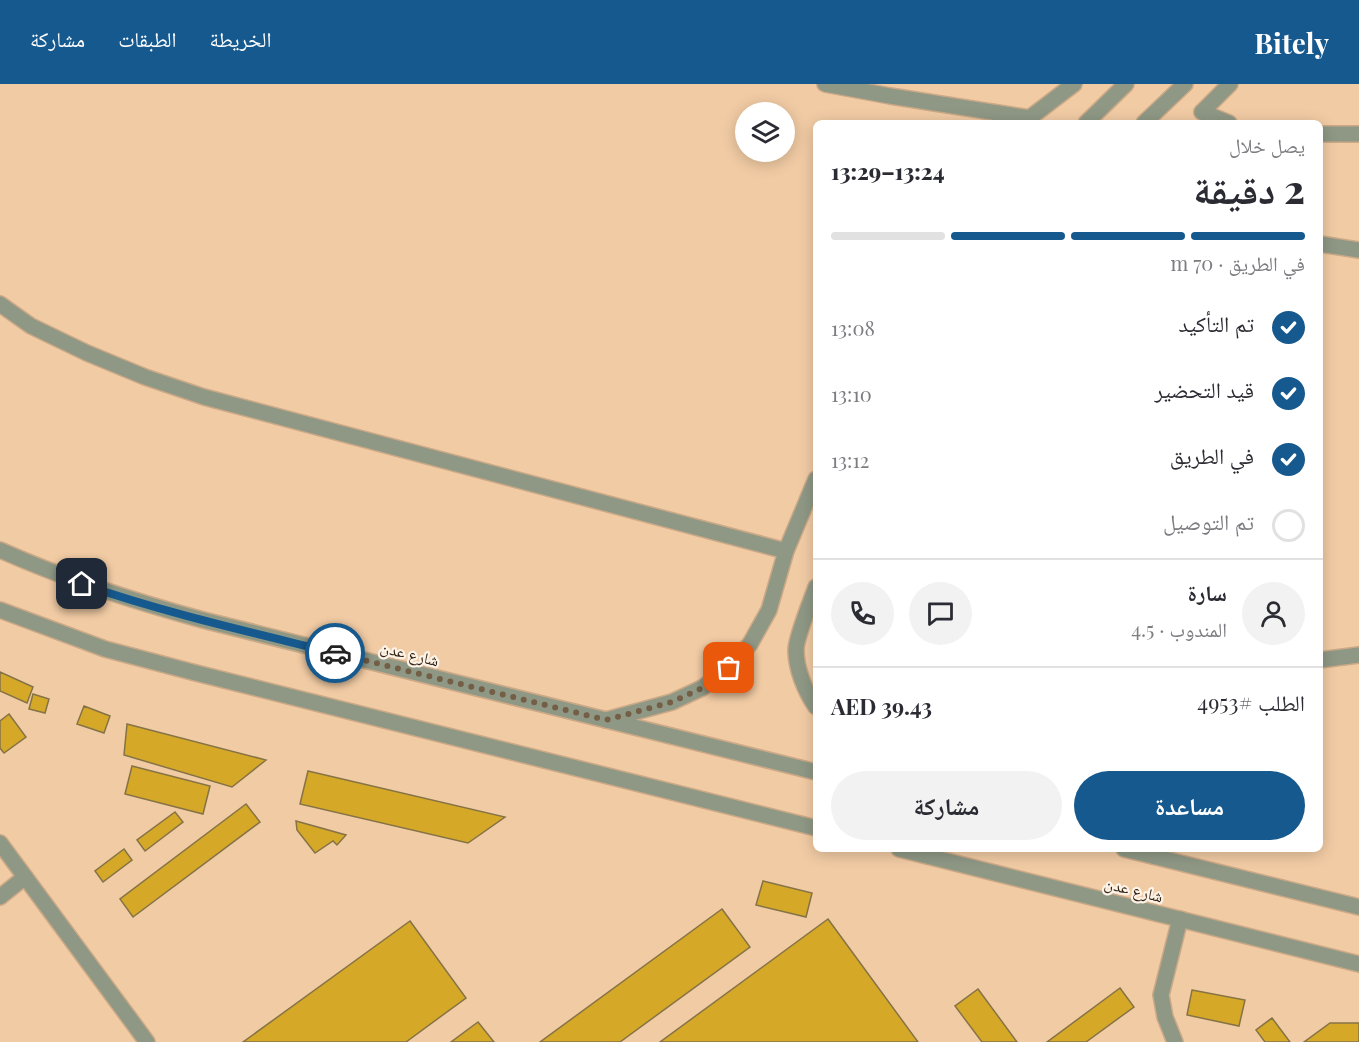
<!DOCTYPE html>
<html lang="ar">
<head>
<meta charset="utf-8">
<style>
  :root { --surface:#fff; --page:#f2f2f3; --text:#2b2b33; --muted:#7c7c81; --line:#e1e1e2; --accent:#16598e }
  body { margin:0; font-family:"Playfair Display","Noto Naskh Arabic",serif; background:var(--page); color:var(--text); direction:rtl; height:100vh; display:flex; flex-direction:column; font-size:22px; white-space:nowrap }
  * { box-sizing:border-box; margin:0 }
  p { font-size:20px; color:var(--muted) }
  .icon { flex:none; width:33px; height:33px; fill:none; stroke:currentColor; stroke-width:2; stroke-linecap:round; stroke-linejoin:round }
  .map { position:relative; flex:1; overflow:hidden; direction:ltr }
  .panel { position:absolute; left:813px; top:36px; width:510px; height:732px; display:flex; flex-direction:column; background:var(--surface); border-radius:9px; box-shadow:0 3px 15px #0003; direction:rtl }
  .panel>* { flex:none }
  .fabs { position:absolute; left:735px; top:18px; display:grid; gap:12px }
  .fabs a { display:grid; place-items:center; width:60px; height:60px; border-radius:50%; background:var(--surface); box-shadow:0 3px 15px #0003; font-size:30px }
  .pin { position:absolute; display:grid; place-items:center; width:51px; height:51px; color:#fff; margin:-26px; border-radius:12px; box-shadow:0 3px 9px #0006 }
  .courier { position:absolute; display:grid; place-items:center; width:60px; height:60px; margin:-30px; border:4px solid #16598e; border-radius:50%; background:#fff; color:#222; box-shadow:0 2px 8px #0007 }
  .headline em { font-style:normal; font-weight:800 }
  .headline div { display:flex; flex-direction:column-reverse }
  .headline { display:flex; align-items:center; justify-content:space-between; height:102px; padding:0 18px }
  h1 { font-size:39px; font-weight:800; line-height:45px }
  .bar { display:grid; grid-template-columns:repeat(4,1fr); gap:9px 6px; align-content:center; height:72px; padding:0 18px }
  .bar i { height:8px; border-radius:4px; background:var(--line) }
  .bar .current { background:var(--accent) }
  .bar p { grid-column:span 4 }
  .line { display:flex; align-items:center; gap:15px; padding:0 18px; border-top:2px solid var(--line) }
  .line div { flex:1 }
  .round { display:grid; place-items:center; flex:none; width:63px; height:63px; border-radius:32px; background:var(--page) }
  ol { padding:0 18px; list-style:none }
  li { display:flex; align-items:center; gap:18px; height:66px }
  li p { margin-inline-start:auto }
  li .icon { padding:6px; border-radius:50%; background:var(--accent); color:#fff; stroke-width:4 }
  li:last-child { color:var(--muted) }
  li i { width:33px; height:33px; border:3px solid var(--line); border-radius:50% }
  .primary-button { display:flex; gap:12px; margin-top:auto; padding:12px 18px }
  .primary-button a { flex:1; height:69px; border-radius:36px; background:var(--accent); color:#fff; font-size:24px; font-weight:800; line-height:69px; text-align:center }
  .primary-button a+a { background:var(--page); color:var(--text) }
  header { display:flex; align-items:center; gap:36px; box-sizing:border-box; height:84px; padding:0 30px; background:var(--accent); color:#fff }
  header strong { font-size:28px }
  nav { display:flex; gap:33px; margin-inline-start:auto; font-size:21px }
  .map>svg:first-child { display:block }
  .building { fill:#d5a828; stroke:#867345; stroke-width:1.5 }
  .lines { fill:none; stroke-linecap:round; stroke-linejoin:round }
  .service-casing { stroke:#cba987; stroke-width:18 }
  .minor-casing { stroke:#cba987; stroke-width:18 }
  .tertiary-casing { stroke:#cba987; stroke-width:18 }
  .service { stroke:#8f9885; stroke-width:15 }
  .minor { stroke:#8f9885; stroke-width:15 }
  .tertiary { stroke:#8f9885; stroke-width:15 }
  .done { stroke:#745e46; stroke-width:6; stroke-dasharray:0 10.8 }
  .route { stroke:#16598e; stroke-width:8 }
  .labels { text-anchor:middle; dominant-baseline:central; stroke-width:4.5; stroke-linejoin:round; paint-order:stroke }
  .street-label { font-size:16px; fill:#312313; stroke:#fdf2e6 }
</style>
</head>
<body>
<header>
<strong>Bitely</strong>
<nav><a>الخريطة</a><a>الطبقات</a><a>مشاركة</a></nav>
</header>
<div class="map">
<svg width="1359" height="958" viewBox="0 0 1359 958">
  <rect width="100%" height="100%" fill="#f1cba4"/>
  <path class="building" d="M0 588 33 603 27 619 0 607Z
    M33 610 49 615 45 629 29 625Z
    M84 622 110 632 104 649 77 640Z
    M9 630 26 653 4 669 0 664V637Z
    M127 640 266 676 232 703 124 671Z
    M132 682 210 702 203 730 125 710Z
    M308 687 505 733 468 759 300 720Z
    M246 720 260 738 133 833 120 815Z
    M175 728 183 738 145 767 137 756Z
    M296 737 346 751 337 761 333 757 315 769 297 746Z
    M124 765 132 776 103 798 95 787Z
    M763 797 812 809 806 833 756 821Z
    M722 825 750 863 620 958H540Z
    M828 835 918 958H660Z
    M410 837 466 914 406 958H243Z
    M1120 904 1134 923 1086 958H1047Z
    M978 905 1017 958H982L955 922Z
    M1192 906 1245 916 1239 942 1187 931Z
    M1272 934 1290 958H1265L1256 946Z
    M478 938 494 958H451Z
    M1330 939H1359V958H1304Z"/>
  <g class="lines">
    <g class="service-casing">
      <path id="service" d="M1202 28 1229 39
        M1320 50H1359
        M0 813 25 793
        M1175 958 1165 933 1161 911 1180 835"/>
    </g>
    <g class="minor-casing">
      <path id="minor" d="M825 0 890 12 1030 34
        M1202 28 1230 0
        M1023 39 1074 0
        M1086 39 1126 0
        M1144 39 1185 0
        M1320 160 1359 166
        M0 220 31 242 87 269 145 293 204 313 786 467
        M816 503C811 517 796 553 796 566 796 585 805 607 816 623
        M1320 576 1359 571
        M606 636 672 618 702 604 729 584 750 560 769 526 786 467 816 395
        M0 759 147 958"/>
    </g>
    <g class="tertiary-casing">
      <path id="tertiary" d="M0 466C67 496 133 517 203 536L816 688
        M0 526 105 565 196 589 816 744
        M899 765 1359 880
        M1124 765 1359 823"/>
    </g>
    <use href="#service" class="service"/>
    <use href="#minor" class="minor"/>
    <use href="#tertiary" class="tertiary"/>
  </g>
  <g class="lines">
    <path class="done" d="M335 569 606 636 672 618 702 604 729 584"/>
    <path class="route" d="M82 500C165 529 250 548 335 569"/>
  </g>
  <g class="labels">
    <g class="street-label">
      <text transform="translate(410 569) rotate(14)">شارع عدن</text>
      <text transform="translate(1134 805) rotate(14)">شارع عدن</text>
    </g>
  </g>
</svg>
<div class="fabs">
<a><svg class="icon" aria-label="layers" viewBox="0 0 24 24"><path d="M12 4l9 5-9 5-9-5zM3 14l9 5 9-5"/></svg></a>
</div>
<div class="pin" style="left:729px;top:584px;background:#ea580c"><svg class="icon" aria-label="bag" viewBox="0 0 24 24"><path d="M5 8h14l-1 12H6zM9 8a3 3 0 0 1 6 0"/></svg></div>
<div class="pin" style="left:82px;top:500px;background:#1f2937"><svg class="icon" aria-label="home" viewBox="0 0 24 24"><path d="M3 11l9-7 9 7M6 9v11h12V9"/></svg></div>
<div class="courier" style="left:335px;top:569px"><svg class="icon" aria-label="car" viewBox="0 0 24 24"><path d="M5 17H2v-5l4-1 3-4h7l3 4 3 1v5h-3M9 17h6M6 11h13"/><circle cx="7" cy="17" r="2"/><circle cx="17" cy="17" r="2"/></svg></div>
<section class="panel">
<div class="headline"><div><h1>2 دقيقة</h1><p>يصل خلال</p></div><em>13:24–13:29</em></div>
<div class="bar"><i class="current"></i><i class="current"></i><i class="current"></i><i></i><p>في الطريق · 70 m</p></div>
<ol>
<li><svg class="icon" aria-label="check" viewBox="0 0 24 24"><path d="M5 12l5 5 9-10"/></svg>تم التأكيد<p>13:08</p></li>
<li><svg class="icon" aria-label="check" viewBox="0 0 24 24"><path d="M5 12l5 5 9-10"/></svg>قيد التحضير<p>13:10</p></li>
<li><svg class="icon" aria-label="check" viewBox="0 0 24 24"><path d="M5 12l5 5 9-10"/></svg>في الطريق<p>13:12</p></li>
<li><i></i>تم التوصيل</li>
</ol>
<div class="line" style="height:108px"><a class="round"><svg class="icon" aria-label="person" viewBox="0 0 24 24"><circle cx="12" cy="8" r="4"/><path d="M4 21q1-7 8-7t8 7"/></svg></a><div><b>سارة</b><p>المندوب · 4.5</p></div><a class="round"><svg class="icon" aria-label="chat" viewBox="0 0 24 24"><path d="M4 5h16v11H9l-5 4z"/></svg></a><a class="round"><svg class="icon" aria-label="phone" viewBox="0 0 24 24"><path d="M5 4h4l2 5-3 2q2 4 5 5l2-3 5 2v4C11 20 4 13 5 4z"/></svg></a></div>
<div class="line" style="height:78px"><div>الطلب #4953</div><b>AED 39.43</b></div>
<div class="primary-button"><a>مساعدة</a><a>مشاركة</a></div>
</section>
</div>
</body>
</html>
